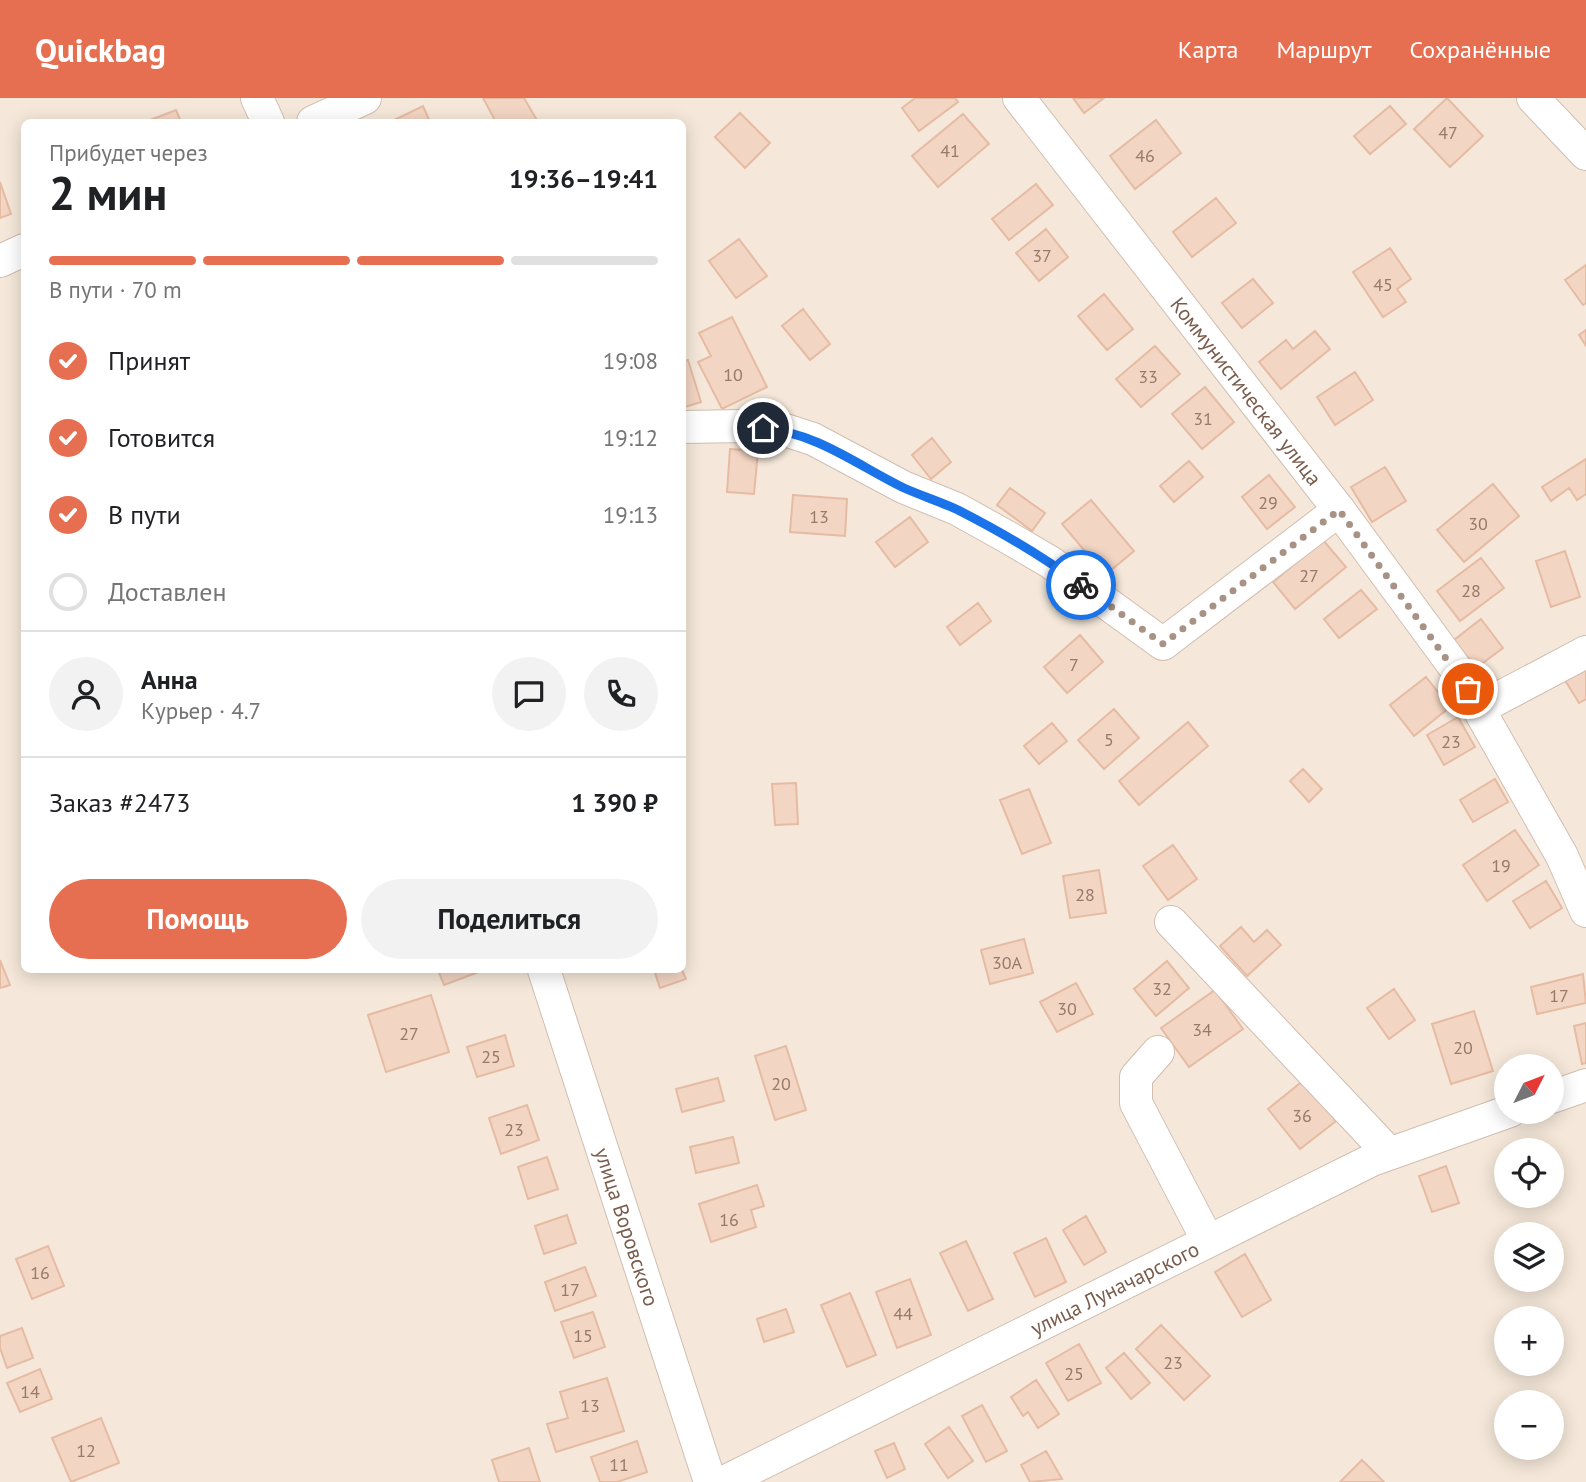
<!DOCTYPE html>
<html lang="ru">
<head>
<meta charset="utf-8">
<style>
  :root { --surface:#fff; --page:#f2f2f2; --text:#202124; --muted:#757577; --line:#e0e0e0; --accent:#e76f51 }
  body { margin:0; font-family:"PT Sans",sans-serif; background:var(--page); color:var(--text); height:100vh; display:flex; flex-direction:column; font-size:26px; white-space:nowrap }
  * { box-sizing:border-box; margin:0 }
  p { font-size:23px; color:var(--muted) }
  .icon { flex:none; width:38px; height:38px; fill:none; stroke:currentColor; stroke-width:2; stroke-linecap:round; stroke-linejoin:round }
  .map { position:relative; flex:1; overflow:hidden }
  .side { position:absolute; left:21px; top:21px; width:665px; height:854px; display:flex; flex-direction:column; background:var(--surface); border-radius:10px; box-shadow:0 4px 18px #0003 }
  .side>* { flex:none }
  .needle { width:46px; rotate:48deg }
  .tools { position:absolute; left:1494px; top:956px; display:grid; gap:14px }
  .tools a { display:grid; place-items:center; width:70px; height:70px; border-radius:50%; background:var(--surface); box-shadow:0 4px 18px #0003; font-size:35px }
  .pin { position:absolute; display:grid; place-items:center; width:60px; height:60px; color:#fff; margin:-30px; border:4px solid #fff; border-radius:50%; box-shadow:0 2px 7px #0007 }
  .courier { position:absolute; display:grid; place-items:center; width:70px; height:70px; margin:-35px; border:5px solid #1a73e8; border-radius:50%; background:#fff; color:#222; box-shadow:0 2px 9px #0007 }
  .head em { font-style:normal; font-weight:700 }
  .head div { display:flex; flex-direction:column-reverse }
  .head { display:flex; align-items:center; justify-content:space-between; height:119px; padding:0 28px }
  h1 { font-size:46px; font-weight:700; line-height:52px }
  .bar { display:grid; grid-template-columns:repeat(4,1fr); gap:10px 7px; align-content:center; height:84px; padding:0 28px }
  .bar i { height:9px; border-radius:5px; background:var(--line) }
  .bar .active { background:var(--accent) }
  .bar p { grid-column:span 4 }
  .line { display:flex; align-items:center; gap:18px; padding:0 28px; border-top:2px solid var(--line) }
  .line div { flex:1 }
  .round { display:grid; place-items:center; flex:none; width:74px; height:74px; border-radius:37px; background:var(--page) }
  ol { padding:0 28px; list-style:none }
  li { display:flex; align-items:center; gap:21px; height:77px }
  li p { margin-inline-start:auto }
  li .icon { padding:7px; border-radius:50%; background:var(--accent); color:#fff; stroke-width:4 }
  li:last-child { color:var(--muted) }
  li i { width:38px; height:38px; border:4px solid var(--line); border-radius:50% }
  .button { display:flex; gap:14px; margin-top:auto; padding:14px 28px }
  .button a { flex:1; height:80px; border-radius:42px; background:var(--accent); color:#fff; font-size:28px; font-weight:700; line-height:80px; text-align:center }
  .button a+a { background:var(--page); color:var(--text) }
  header { display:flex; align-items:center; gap:42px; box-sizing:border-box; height:98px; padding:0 35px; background:var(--accent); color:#fff }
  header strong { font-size:33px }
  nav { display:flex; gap:38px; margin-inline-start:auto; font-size:24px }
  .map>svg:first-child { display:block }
  .residential { fill:#f5e8da; fill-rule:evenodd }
  .building { fill:#f3d5c3; stroke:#e6bba3; stroke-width:2 }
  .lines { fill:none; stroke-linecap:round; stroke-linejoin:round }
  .minor-casing { stroke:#d1beb0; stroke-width:34 }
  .minor { stroke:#fff; stroke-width:32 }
  .done { stroke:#a89285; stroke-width:7; stroke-dasharray:0 12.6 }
  .route { stroke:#1a73e8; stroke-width:9 }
  .labels { text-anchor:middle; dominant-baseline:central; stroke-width:7; stroke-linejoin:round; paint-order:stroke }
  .number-label { font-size:18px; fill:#987a6a }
  .street-label { font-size:21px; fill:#7a5c4d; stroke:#fffaf3 }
</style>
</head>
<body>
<header>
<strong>Quickbag</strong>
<nav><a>Карта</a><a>Маршрут</a><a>Сохранённые</a></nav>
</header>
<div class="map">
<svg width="1586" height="1384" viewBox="0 0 1586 1384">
  <rect width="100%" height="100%" fill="#fdf6ec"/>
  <path class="residential" d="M0 0H1586V1384H0ZM24 24H682V872H24ZM1507 968H1552V1013H1507ZM1507 1052H1552V1097H1507ZM1507 1136H1552V1181H1507ZM1507 1220H1552V1265H1507ZM1507 1304H1552V1349H1507Z"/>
  <path class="building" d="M483 0H524L538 24H496Z
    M915 0H955L958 4 919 33 902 10Z
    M1073 0H1104L1084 15Z
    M1447 0 1483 38 1450 69 1414 31Z
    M423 8 430 24H393L392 23Z
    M1390 8 1406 26 1370 56 1354 38Z
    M176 12 181 24H145Z
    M740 15 770 45 745 70 715 39Z
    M963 16 989 46 938 89 912 58Z
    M1156 22 1181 55 1135 91 1110 58Z
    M0 84 11 116 0 120Z
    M1036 86 1053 107 1009 142 992 121Z
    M1216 100 1236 125 1192 159 1173 134Z
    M1046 131 1068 159 1039 183 1016 155Z
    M739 141 767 178 736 200 709 163Z
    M1390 150 1411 181 1397 191 1406 204 1383 219 1353 174Z
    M1586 167V205L1583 207 1565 182Z
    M1253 181 1273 205 1242 230 1222 205Z
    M1104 196 1133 231 1107 252 1078 218Z
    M803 211 830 246 810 262 782 228Z
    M732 219 767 289 722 311 698 264 711 258 699 235Z
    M1586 232V248L1579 237Z
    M1315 233 1330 251 1281 291 1259 264 1286 242 1293 251Z
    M1155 248 1180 276 1141 309 1116 281Z
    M688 262 701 304 682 310V264Z
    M1355 274 1373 302 1335 327 1317 299Z
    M1205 289 1234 324 1202 351 1172 316Z
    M932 340 951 364 931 381 912 357Z
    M730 351 758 353 754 396 727 394Z
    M1586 361V396L1577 402 1569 390 1551 403 1542 389Z
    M1189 363 1203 379 1174 404 1160 388Z
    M1385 369 1406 403 1372 424 1351 389Z
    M1269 377 1295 409 1267 431 1242 399Z
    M1493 386 1519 418 1464 464 1437 432Z
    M1010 390 1045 415 1032 433 997 407Z
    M793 397 847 401 845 438 790 434Z
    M1091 402 1134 453 1105 477 1062 426Z
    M910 419 928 444 895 469 876 444Z
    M1323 442 1346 469 1295 511 1273 484Z
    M1565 453 1580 499 1551 509 1536 463Z
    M1481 460 1504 490 1460 523 1437 493Z
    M1361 492 1377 511 1339 540 1324 521Z
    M978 505 991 523 960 547 947 529Z
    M1481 521 1503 550 1476 570 1454 542Z
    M1080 537 1103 564 1067 595 1044 569Z
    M1586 565V601L1579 605 1563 579Z
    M1426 579 1450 609 1414 638 1390 607Z
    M1114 611 1139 640 1104 671 1078 642Z
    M1458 619 1475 649 1444 667 1427 637Z
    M1188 624 1208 648 1139 707 1119 683Z
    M1052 625 1067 643 1039 666 1024 648Z
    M1303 671 1322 691 1309 704 1290 683Z
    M1495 681 1508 704 1473 724 1460 702Z
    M796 685 798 726 775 727 772 686Z
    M1029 691 1051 745 1022 756 1000 702Z
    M1515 732 1539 767 1487 803 1463 767Z
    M1173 747 1197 781 1168 802 1143 768Z
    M1099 772 1106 815 1070 820 1063 778Z
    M1546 783 1562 810 1530 830 1513 803Z
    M1241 829 1254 844 1267 832 1281 847 1247 878 1220 848Z
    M1024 841 1033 875 990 886 981 852Z
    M0 862 10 887 0 890Z
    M1167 863 1189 890 1156 918 1134 891Z
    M438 872H484L444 887Z
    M654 872H682L686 881 660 890Z
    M1583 876 1586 905 1537 916 1531 889Z
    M1076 885 1093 916 1057 934 1040 904Z
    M1394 891 1415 922 1389 941 1367 910Z
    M1215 892 1243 931 1189 969 1161 930Z
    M431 897 449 954 386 974 368 917Z
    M1474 913 1493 973 1451 986 1432 926Z
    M1586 925V965L1582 966 1574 928Z
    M505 937 514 968 477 979 467 949Z
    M786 948 806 1012 775 1022 755 958Z
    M718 980 724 1003 682 1014 676 991Z
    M1304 982 1336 1023 1300 1051 1268 1011Z
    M527 1007 539 1042 501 1056 489 1020Z
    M733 1039 739 1065 696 1075 690 1049Z
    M1507 1057V1080L1500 1059Z
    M547 1059 558 1091 528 1101 518 1069Z
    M1446 1068 1459 1105 1432 1114 1419 1078Z
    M757 1087 764 1108 751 1112 756 1129 711 1144 699 1106Z
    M567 1117 576 1145 544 1156 535 1128Z
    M1086 1118 1106 1154 1084 1167 1063 1132Z
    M1046 1140 1066 1184 1035 1199 1014 1155Z
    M966 1143 993 1201 968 1213 940 1155Z
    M48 1148 64 1188 32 1201 16 1161Z
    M1245 1156 1271 1202 1242 1219 1215 1174Z
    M585 1169 596 1198 555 1213 545 1184Z
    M910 1181 931 1237 897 1250 876 1194Z
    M850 1195 876 1257 847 1269 821 1207Z
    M786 1211 794 1234 764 1244 757 1221Z
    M593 1214 605 1249 574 1260 561 1224Z
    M1161 1227 1210 1278 1184 1302 1136 1251Z
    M22 1230 33 1260 7 1270 0 1250V1238Z
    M1079 1246 1101 1285 1068 1303 1046 1265Z
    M1124 1255 1150 1285 1131 1301 1106 1270Z
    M40 1271 52 1301 20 1314 7 1285Z
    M607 1280 624 1333 556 1354 547 1326 568 1320 560 1294Z
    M1036 1282 1059 1316 1038 1330 1028 1314 1023 1318 1011 1299Z
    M982 1307 1007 1353 986 1364 962 1318Z
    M101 1320 119 1365 71 1384 52 1340Z
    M949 1329 973 1363 948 1380 925 1346Z
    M637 1343 647 1374 617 1384H600L591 1359Z
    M894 1345 905 1371 887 1380 875 1353Z
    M529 1350 540 1384H499L492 1362Z
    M1046 1353 1062 1381 1030 1384 1021 1367Z
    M1362 1362 1384 1384H1340Z"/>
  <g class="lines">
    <g class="minor-casing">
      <g id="minor">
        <path d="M257 0 268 24"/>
        <path id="s1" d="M1019 0 1339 412 1456 571 1562 758 1586 813"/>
        <path d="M1533 0 1586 56"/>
        <path d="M313 24 365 0"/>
        <path d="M0 163 24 152"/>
        <path d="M682 329 744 328 782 331 813 341 903 389 957 411 1009 440 1050 464 1163 546 1339 412"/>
        <path d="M1480 610 1586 554"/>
        <path d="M1171 824 1389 1055"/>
        <path id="s2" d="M544 872 710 1384"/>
        <path d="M1158 954 1136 979V1005L1208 1143"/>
        <path d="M1552 999 1586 987"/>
        <path id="s3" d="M724 1384 1372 1062 1510 1013"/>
      </g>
    </g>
    <use href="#minor" class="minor"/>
  </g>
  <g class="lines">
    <path class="done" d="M1081 487 1163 546 1339 412 1468 591"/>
    <path class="route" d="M763 330C817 335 857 367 904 390 922 398 941 404 958 412 1001 434 1043 458 1081 487"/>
  </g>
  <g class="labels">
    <g class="number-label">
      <text x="1448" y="34">47</text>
      <text x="950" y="52">41</text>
      <text x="1145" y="57">46</text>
      <text x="1042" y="157">37</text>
      <text x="1383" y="186">45</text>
      <text x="733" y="276">10</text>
      <text x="1148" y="278">33</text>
      <text x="1203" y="320">31</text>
      <text x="1268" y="404">29</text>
      <text x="819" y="418">13</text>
      <text x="1478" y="425">30</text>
      <text x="1309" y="477">27</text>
      <text x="1471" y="492">28</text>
      <text x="1074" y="566">7</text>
      <text x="1109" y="641">5</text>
      <text x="1451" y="643">23</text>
      <text x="1501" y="767">19</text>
      <text x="1085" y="796">28</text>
      <text x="1007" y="864">30А</text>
      <text x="1162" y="890">32</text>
      <text x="1559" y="897">17</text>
      <text x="1067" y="910">30</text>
      <text x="1202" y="931">34</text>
      <text x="409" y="935">27</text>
      <text x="1463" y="949">20</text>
      <text x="491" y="958">25</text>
      <text x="781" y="985">20</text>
      <text x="1302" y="1017">36</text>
      <text x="514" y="1031">23</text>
      <text x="729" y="1121">16</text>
      <text x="40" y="1174">16</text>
      <text x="570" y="1191">17</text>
      <text x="903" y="1215">44</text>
      <text x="583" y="1237">15</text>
      <text x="1173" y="1264">23</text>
      <text x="1074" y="1275">25</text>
      <text x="30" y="1293">14</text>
      <text x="590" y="1307">13</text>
      <text x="86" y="1352">12</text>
      <text x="619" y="1366">11</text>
    </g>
    <g class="street-label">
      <text stroke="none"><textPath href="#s1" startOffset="371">Коммунистическая улица</textPath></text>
      <text stroke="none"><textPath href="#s2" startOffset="270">улица Воровского</textPath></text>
      <text stroke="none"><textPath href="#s3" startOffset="436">улица Луначарского</textPath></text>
    </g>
  </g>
</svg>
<div class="tools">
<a><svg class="needle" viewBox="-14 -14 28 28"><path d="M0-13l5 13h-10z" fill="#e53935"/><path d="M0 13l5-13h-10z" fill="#757577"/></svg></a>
<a><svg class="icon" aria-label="locate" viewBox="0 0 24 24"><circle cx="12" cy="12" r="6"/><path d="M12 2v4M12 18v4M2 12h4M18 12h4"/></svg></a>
<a><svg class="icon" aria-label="layers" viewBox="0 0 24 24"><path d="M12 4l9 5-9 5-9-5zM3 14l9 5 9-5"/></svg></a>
<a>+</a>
<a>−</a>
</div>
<div class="pin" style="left:1468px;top:591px;background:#ea580c"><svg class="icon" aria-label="bag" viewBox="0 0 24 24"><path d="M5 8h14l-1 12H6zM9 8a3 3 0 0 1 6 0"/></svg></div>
<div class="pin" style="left:763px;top:330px;background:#1f2937"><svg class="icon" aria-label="home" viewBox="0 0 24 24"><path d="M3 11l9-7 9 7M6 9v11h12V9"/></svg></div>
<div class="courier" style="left:1081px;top:487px"><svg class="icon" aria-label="bike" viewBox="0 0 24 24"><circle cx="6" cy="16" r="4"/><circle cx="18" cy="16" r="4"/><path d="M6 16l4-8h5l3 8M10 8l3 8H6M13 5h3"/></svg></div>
<section class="side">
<div class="head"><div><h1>2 мин</h1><p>Прибудет через</p></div><em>19:36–19:41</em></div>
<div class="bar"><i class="active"></i><i class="active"></i><i class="active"></i><i></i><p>В пути · 70 m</p></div>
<ol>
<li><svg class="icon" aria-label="check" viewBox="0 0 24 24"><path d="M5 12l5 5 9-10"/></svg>Принят<p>19:08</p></li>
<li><svg class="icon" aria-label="check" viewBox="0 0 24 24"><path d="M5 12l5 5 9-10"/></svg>Готовится<p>19:12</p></li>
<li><svg class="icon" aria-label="check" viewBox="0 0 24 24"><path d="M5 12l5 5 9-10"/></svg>В пути<p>19:13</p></li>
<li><i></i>Доставлен</li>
</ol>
<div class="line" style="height:126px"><a class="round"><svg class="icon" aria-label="person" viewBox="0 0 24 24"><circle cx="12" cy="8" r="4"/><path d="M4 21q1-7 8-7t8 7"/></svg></a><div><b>Анна</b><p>Курьер · 4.7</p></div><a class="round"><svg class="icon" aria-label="chat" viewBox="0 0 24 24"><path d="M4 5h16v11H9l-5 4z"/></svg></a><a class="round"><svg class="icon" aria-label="phone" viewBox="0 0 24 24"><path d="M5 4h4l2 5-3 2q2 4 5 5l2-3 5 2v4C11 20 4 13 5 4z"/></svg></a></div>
<div class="line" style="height:91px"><div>Заказ #2473</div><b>1 390 ₽</b></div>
<div class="button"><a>Помощь</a><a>Поделиться</a></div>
</section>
</div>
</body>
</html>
